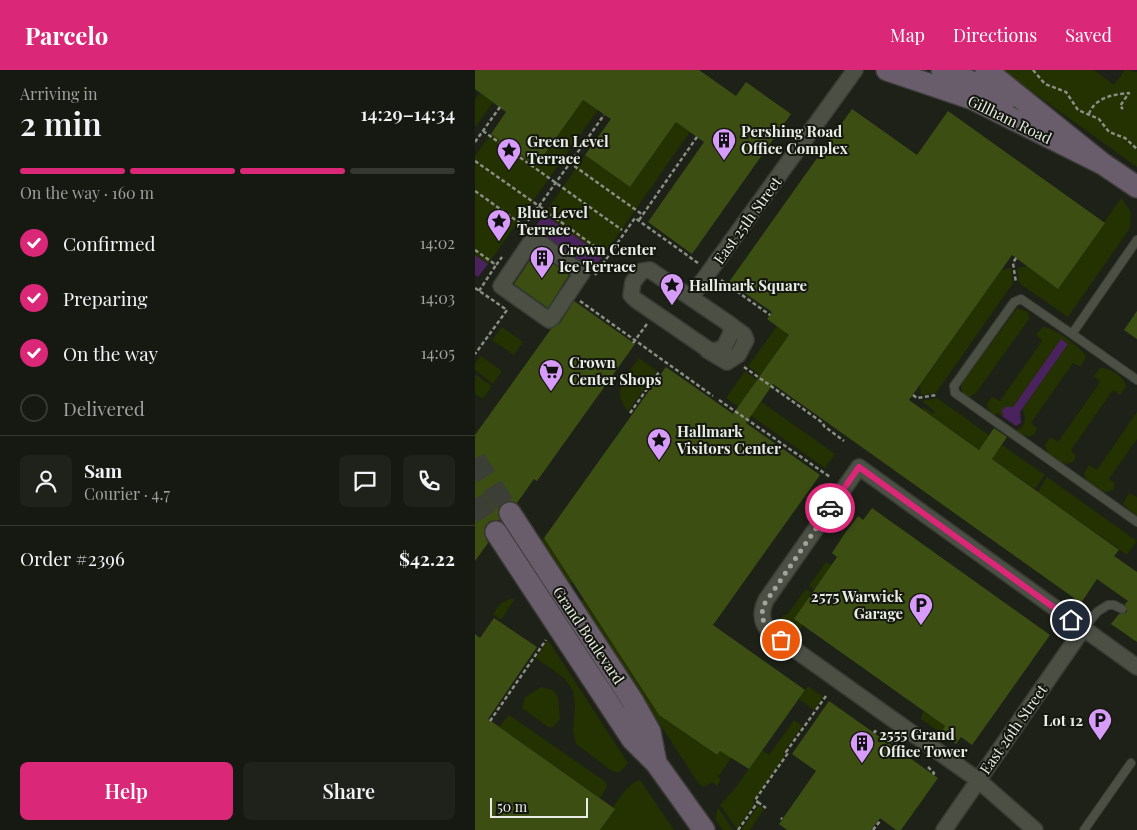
<!DOCTYPE html>
<html lang="en">
<head>
<meta charset="utf-8">
<style>
  :root { --surface:#161911; --page:#1f221a; --text:#f1f3f6; --muted:#9ea09f; --line:#353831; --accent:#db2777 }
  body { margin:0; font-family:"Playfair Display",serif; background:var(--page); color:var(--text); height:100vh; display:flex; flex-direction:column; font-size:19px; white-space:nowrap }
  * { box-sizing:border-box; margin:0 }
  p { font-size:16px; color:var(--muted) }
  .icon { flex:none; width:28px; height:28px; fill:none; stroke:currentColor; stroke-width:2; stroke-linecap:round; stroke-linejoin:round }
  .map { position:relative; flex:1; overflow:hidden }
  .panel { display:flex; flex-direction:column; background:var(--surface); width:475px }
  .panel>* { flex:none }
  .scale { position:absolute; left:15px; bottom:12px; width:98px; box-sizing:border-box; padding-left:5px; border:2px solid #e9ece5; border-top:0; font-size:14px; line-height:18px; white-space:nowrap; color:#e9ece5; -webkit-text-stroke:4px #14170e; paint-order:stroke }
  .pin { position:absolute; display:grid; place-items:center; width:42px; height:42px; color:#fff; margin:-21px; border:2px solid #fff; border-radius:50%; box-shadow:0 1px 5px #0007 }
  .courier { position:absolute; display:grid; place-items:center; width:50px; height:50px; margin:-25px; border:4px solid #db2777; border-radius:50%; background:#fff; color:#222; box-shadow:0 1px 6px #0007 }
  .summary em { font-style:normal; font-weight:600 }
  .summary div { display:flex; flex-direction:column-reverse }
  .summary { display:flex; align-items:center; justify-content:space-between; height:85px; padding:0 20px }
  h1 { font-size:32px; font-weight:600; line-height:38px }
  .bar { display:grid; grid-template-columns:repeat(4,1fr); gap:8px 5px; align-content:center; height:60px; padding:0 20px }
  .bar i { height:6px; border-radius:4px; background:var(--line) }
  .bar .active { background:var(--accent) }
  .bar p { grid-column:span 4 }
  .line { display:flex; align-items:center; gap:12px; padding:0 20px; border-top:1px solid var(--line) }
  .line div { flex:1 }
  .round { display:grid; place-items:center; flex:none; width:52px; height:52px; border-radius:8px; background:var(--page) }
  ol { padding:0 20px; list-style:none }
  li { display:flex; align-items:center; gap:15px; height:55px }
  li p { margin-inline-start:auto }
  li .icon { padding:5px; border-radius:50%; background:var(--accent); color:#fff; stroke-width:4 }
  li:last-child { color:var(--muted) }
  li i { width:28px; height:28px; border:2px solid var(--line); border-radius:50% }
  .cta { display:flex; gap:10px; margin-top:auto; padding:10px 20px }
  .cta a { flex:1; height:58px; border-radius:8px; background:var(--accent); color:#fff; font-size:20px; font-weight:600; line-height:58px; text-align:center }
  .cta a+a { background:var(--page); color:var(--text) }
  header { display:flex; align-items:center; gap:30px; box-sizing:border-box; height:70px; padding:0 25px; background:var(--accent); color:#fff }
  header strong { font-size:24px }
  nav { display:flex; gap:28px; margin-inline-start:auto; font-size:18px }
  main { display:flex; flex:1; min-height:0 }
  .map>svg:first-child { display:block }
  .green { fill:#243100 }
  .water { fill:#4a235e }
  .building { fill:#3d4e13 }
  .lines { fill:none; stroke-linecap:round; stroke-linejoin:round }
  .secondary-tunnel { stroke:#3c3f36; stroke-width:21; stroke-dasharray:21 11; stroke-linecap:butt }
  .lane-casing { stroke:#3a3c36; stroke-width:10 }
  .street-casing { stroke:#3a3c36; stroke-width:18 }
  .secondary-casing { stroke:#3a3c36; stroke-width:24 }
  .path { stroke:#8a8e85; stroke-width:2.5; stroke-dasharray:4 2.5; stroke-linecap:butt }
  .lane { stroke:#4b4f44; stroke-width:8 }
  .street { stroke:#4b4f44; stroke-width:15 }
  .secondary { stroke:#695d6c; stroke-width:21 }
  .done { stroke:#a2a59d; stroke-width:5; stroke-dasharray:0 9 }
  .route { stroke:#db2777; stroke-width:6 }
  .labels { text-anchor:middle; dominant-baseline:central; stroke-width:4; stroke-linejoin:round; paint-order:stroke }
  .street-label { font-size:15px; fill:#e9ece5; stroke:#14170e }
  .poi-label { font-size:15px; font-weight:bold; fill:#e9ece5; stroke:#14170e; text-anchor:start }
</style>
</head>
<body>
<header>
<strong>Parcelo</strong>
<nav><a>Map</a><a>Directions</a><a>Saved</a></nav>
</header>
<main>
<section class="panel">
<div class="summary"><div><h1>2 min</h1><p>Arriving in</p></div><em>14:29–14:34</em></div>
<div class="bar"><i class="active"></i><i class="active"></i><i class="active"></i><i></i><p>On the way · 160 m</p></div>
<ol>
<li><svg class="icon" aria-label="check" viewBox="0 0 24 24"><path d="M5 12l5 5 9-10"/></svg>Confirmed<p>14:02</p></li>
<li><svg class="icon" aria-label="check" viewBox="0 0 24 24"><path d="M5 12l5 5 9-10"/></svg>Preparing<p>14:03</p></li>
<li><svg class="icon" aria-label="check" viewBox="0 0 24 24"><path d="M5 12l5 5 9-10"/></svg>On the way<p>14:05</p></li>
<li><i></i>Delivered</li>
</ol>
<div class="line" style="height:90px"><a class="round"><svg class="icon" aria-label="person" viewBox="0 0 24 24"><circle cx="12" cy="8" r="4"/><path d="M4 21q1-7 8-7t8 7"/></svg></a><div><b>Sam</b><p>Courier · 4.7</p></div><a class="round"><svg class="icon" aria-label="chat" viewBox="0 0 24 24"><path d="M4 5h16v11H9l-5 4z"/></svg></a><a class="round"><svg class="icon" aria-label="phone" viewBox="0 0 24 24"><path d="M5 4h4l2 5-3 2q2 4 5 5l2-3 5 2v4C11 20 4 13 5 4z"/></svg></a></div>
<div class="line" style="height:65px"><div>Order #2396</div><b>$42.22</b></div>
<div class="cta"><a>Help</a><a>Share</a></div>
</section>
<div class="map">
<svg width="662" height="760" viewBox="0 0 662 760">
  <rect width="100%" height="100%" fill="#1d2117"/>
  <path class="green" d="M527 0H619L639 15 650 0 662 2V97Z
    M5 23 18 32 0 58V30Z
    M108 30 123 40 13 194 0 185V86L16 64 61 96Z
    M201 52 215 62 128 186 69 144 110 85 155 117Z
    M646 128 656 142 655 158 593 247 544 213 542 198 552 196 583 218Z
    M536 198 538 213 461 323 446 325 445 315 526 200Z
    M542 238 553 242 554 249 501 323 495 327 489 325 486 319 487 313Z
    M302 256 314 265 286 306 273 296Z
    M27 257 48 272 39 285 17 270Z
    M568 257C577 256 609 279 611 287L605 297 598 293 556 353 562 358C559 370 549 367 541 361L544 358 546 359C551 351 551 347 547 339L593 274 586 269 538 337 526 342 529 344 527 346 522 343 519 346 514 342 512 333 517 327 525 331 567 271 561 264Z
    M6 286 27 301 18 314 0 300V294Z
    M164 288 182 301 153 341C135 321 152 305 164 288Z
    M625 298C635 297 650 307 651 317L645 325 638 320 596 380 601 386C596 404 571 387 570 375L575 367 583 372 625 312 619 306Z
    M270 301 282 310 274 323 360 384 350 398 251 328Z
    M0 304 17 316 8 329 0 324Z
    M462 328 514 365 504 380 448 340V337L459 344 460 342 447 331Z
    M662 342V369L634 409 640 413 639 419C629 428 610 415 609 403L614 395 622 400Z
    M527 375 570 405 560 419 517 389Z
    M572 407 662 471 652 485 563 422Z
    M654 423 662 427V447L648 434Z
    M69 468 98 512 94 515 66 471Z
    M351 492 357 496 339 520 334 516Z
    M331 519 337 523 319 549 328 555 323 562 306 549 308 545H312Z
    M37 528 39 530 26 550 18 544 25 534Z
    M109 529 184 645 241 685 245 681 264 677 243 707 246 710 242 716 238 712 228 717 222 711 105 532Z
    M73 570 153 693 144 703 137 701 101 674 98 661 100 634 98 620 89 608 61 588Z
    M333 616 348 627 339 640 324 629Z
    M66 617 78 620 83 627 85 649 78 657H73L47 638 50 627Z
    M448 641 470 656 466 663 446 649Z
    M34 645 131 712 132 717 125 728 24 657Z
    M319 650 327 656 308 683 310 685 278 731 280 733 262 759 245 735 262 716 287 680 294 685Z
    M165 710 199 760H125C134 746 148 714 165 710Z
    M284 735 289 739 275 760H266Z
    M243 737 258 760H248L240 749Z"/>
  <path class="water" d="M69 144 128 186 116 202 58 160Z
    M0 185 13 194 3 207 0 205Z
    M586 269 593 274 545 342 546 353 541 356 527 346 529 344 526 342 530 337H538Z"/>
  <path class="building" d="M0 0H224L261 26 271 12 316 44 217 184 173 152 229 72 201 52 155 117 110 85 136 49 108 30 61 96 16 64 31 42 0 19Z
    M377 39 442 85 473 41 630 153 583 219 537 185 434 330 504 380 519 358 532 367 517 389 644 480 639 486 662 502V572L636 554 644 544 652 542 650 534 653 531 622 509 606 533 298 314 271 353 345 405 238 555 330 620 274 699 245 681 242 685 184 645 69 468 191 297 258 344 314 265 292 249 297 242 254 212Z
    M61 181 94 205 73 238 39 214Z
    M99 231 160 274 62 411 59 409 42 433 34 431 24 437 23 443 25 450 15 451 10 456 9 463 13 473 0 491V365L76 259 85 253Z
    M662 241V269L649 260Z
    M397 438 575 565 497 675 486 667 481 674 466 663 470 656 319 549 362 487 357 483 370 463 383 446 388 450Z
    M19 548 62 577 13 649 140 739 125 760H0V564L5 568Z
    M354 631 463 708 426 760H421L405 748 396 760H312L304 754 341 701 317 684Z"/>
  <g class="lines">
    <path class="secondary-tunnel" d="M0 389 35 443
      M0 429 21 462"/>
    <g class="lane-casing">
      <path id="lane" d="M662 170 597 264 546 229 539 232 479 316 480 323 662 452
        M597 264 662 310
        M608 559 622 542 633 535H639L647 539
        M609 760 656 693"/>
    </g>
    <g class="street-casing">
      <path id="street" d="M60 169 107 203 77 248 74 250 26 216 57 170Z
        M175 200 253 253 257 260 250 276 242 281 234 280 161 230 156 225 158 212 167 201Z
        M216 227 380 0
        M232 280 252 292 263 285 271 270 269 265 253 253
        M469 760 608 559
        M560 760 503 710 295 562C286 553 285 542 291 530L384 397 662 597"/>
    </g>
    <g class="secondary-casing">
      <path id="secondary" d="M412 0 498 29 628 94
        M467 0 534 27
        M511 0 628 94 662 117
        M35 443 157 630 175 662 181 693
        M21 462 157 669 181 693 229 760"/>
    </g>
    <path class="path" d="M558 0 570 14 591 22 603 40 624 49 634 62 650 68 662 79
      M614 44C619 28 639 24 654 23L645 36 648 39
      M8 61 147 160
      M0 72 25 37
      M0 91 64 136 95 93 168 145
      M95 93 129 45
      M0 121 49 156 46 160
      M164 150 222 67
      M49 156 64 136 130 184
      M0 180 21 195 27 187
      M541 188 538 193 541 213
      M120 205 160 148 223 193
      M246 210 295 245
      M0 218 32 240 0 284
      M4 221 21 195
      M105 231 238 326
      M158 273 172 254
      M269 297 348 353 349 356 369 371
      M438 325 442 328 462 325
      M244 330 355 407
      M155 343 184 302
      M15 651 71 570
      M399 663 400 661 425 677
      M453 697 459 703 458 705
      M283 732 291 738
      M306 748 307 749
      M263 760 283 732 280 730 313 683 311 682 351 626
      M398 760 405 751"/>
    <use href="#lane" class="lane"/>
    <use href="#street" class="street"/>
    <use href="#secondary" class="secondary"/>
  </g>
  <g class="lines">
    <path class="done" d="M306 570C292 560 285 553 288 536L355 438"/>
    <path class="route" d="M355 438 384 397 596 550"/>
  </g>
  <defs>
    <g id="building-pin" transform="scale(1.25)"><path d="M0 17L-7.5 6A9.5 9.5 0 1 1 7.5 6Z" fill="#d79bf9" stroke="#14170e"/><path d="M-4-6H4V6H1V3H-1V6H-4ZM-2.5-4.3h1.7v1.8h-1.7ZM.8-4.3h1.7v1.8H.8ZM-2.5-1h1.7V.8h-1.7ZM.8-1h1.7V.8H.8Z" fill="#111"/></g>
    <g id="sight-pin" transform="scale(1.25)"><path d="M0 17L-7.5 6A9.5 9.5 0 1 1 7.5 6Z" fill="#d79bf9" stroke="#14170e"/><path d="M0-6L1.8-2.2L6-1.7L2.9 1.2L3.7 5.4L0 3.3L-3.7 5.4L-2.9 1.2L-6-1.7L-1.8-2.2Z" fill="#111"/></g>
    <g id="supermarket-pin" transform="scale(1.25)"><path d="M0 17L-7.5 6A9.5 9.5 0 1 1 7.5 6Z" fill="#d79bf9" stroke="#14170e"/><path d="M-6-5.5h2.5l.6 2H6L4.5 2H-2.5L-4.4-4H-6ZM-1.5 3.2a1.3 1.3 0 1 0 .1 0ZM3 3.2a1.3 1.3 0 1 0 .1 0Z" fill="#111"/></g>
    <g id="parking-pin" transform="scale(1.25)"><path d="M0 17L-7.5 6A9.5 9.5 0 1 1 7.5 6Z" fill="#d79bf9" stroke="#14170e"/><path d="M-3.5-5.5H1a3.5 3.5 0 0 1 0 7H-1V5.5H-3.5ZM-1-3.4V-.6H.8a1.4 1.4 0 0 0 0-2.8Z" fill="#111"/></g>
  </defs>
  <g fill-rule="evenodd">
    <use href="#building-pin" x="249" y="70"/>
    <use href="#sight-pin" x="34" y="80"/>
    <use href="#sight-pin" x="24" y="151"/>
    <use href="#building-pin" x="67" y="188"/>
    <use href="#sight-pin" x="197" y="215"/>
    <use href="#supermarket-pin" x="76" y="301"/>
    <use href="#sight-pin" x="184" y="370"/>
    <use href="#parking-pin" x="446" y="535"/>
    <use href="#parking-pin" x="625" y="650"/>
    <use href="#building-pin" x="387" y="673"/>
  </g>
  <g class="labels">
    <g class="street-label">
      <text transform="translate(535 49) rotate(26)">Gillham Road</text>
      <text transform="translate(272 150) rotate(-54)">East 25th Street</text>
      <text transform="translate(114 565) rotate(56)">Grand Boulevard</text>
      <text transform="translate(538 659) rotate(-55)">East 26th Street</text>
    </g>
    <g class="poi-label">
      <text x="266" y="61">Pershing Road<tspan x="266" dy="17">Office Complex</tspan></text>
      <text x="52" y="71">Green Level<tspan x="52" dy="17">Terrace</tspan></text>
      <text x="42" y="142">Blue Level<tspan x="42" dy="17">Terrace</tspan></text>
      <text x="84" y="179">Crown Center<tspan x="84" dy="17">Ice Terrace</tspan></text>
      <text x="214" y="215">Hallmark Square</text>
      <text x="94" y="292">Crown<tspan x="94" dy="17">Center Shops</tspan></text>
      <text x="202" y="361">Hallmark<tspan x="202" dy="17">Visitors Center</tspan></text>
      <text x="428" y="526" text-anchor="end">2575 Warwick<tspan x="428" dy="17">Garage</tspan></text>
      <text x="608" y="650" text-anchor="end">Lot 12</text>
      <text x="404" y="664">2555 Grand<tspan x="404" dy="17">Office Tower</tspan></text>
    </g>
  </g>
</svg>
<div class="scale">50 m</div>
<div class="pin" style="left:306px;top:570px;background:#ea580c"><svg class="icon" aria-label="bag" viewBox="0 0 24 24"><path d="M5 8h14l-1 12H6zM9 8a3 3 0 0 1 6 0"/></svg></div>
<div class="pin" style="left:596px;top:550px;background:#1f2937"><svg class="icon" aria-label="home" viewBox="0 0 24 24"><path d="M3 11l9-7 9 7M6 9v11h12V9"/></svg></div>
<div class="courier" style="left:355px;top:438px"><svg class="icon" aria-label="car" viewBox="0 0 24 24"><path d="M5 17H2v-5l4-1 3-4h7l3 4 3 1v5h-3M9 17h6M6 11h13"/><circle cx="7" cy="17" r="2"/><circle cx="17" cy="17" r="2"/></svg></div>
</div>
</main>
</body>
</html>
